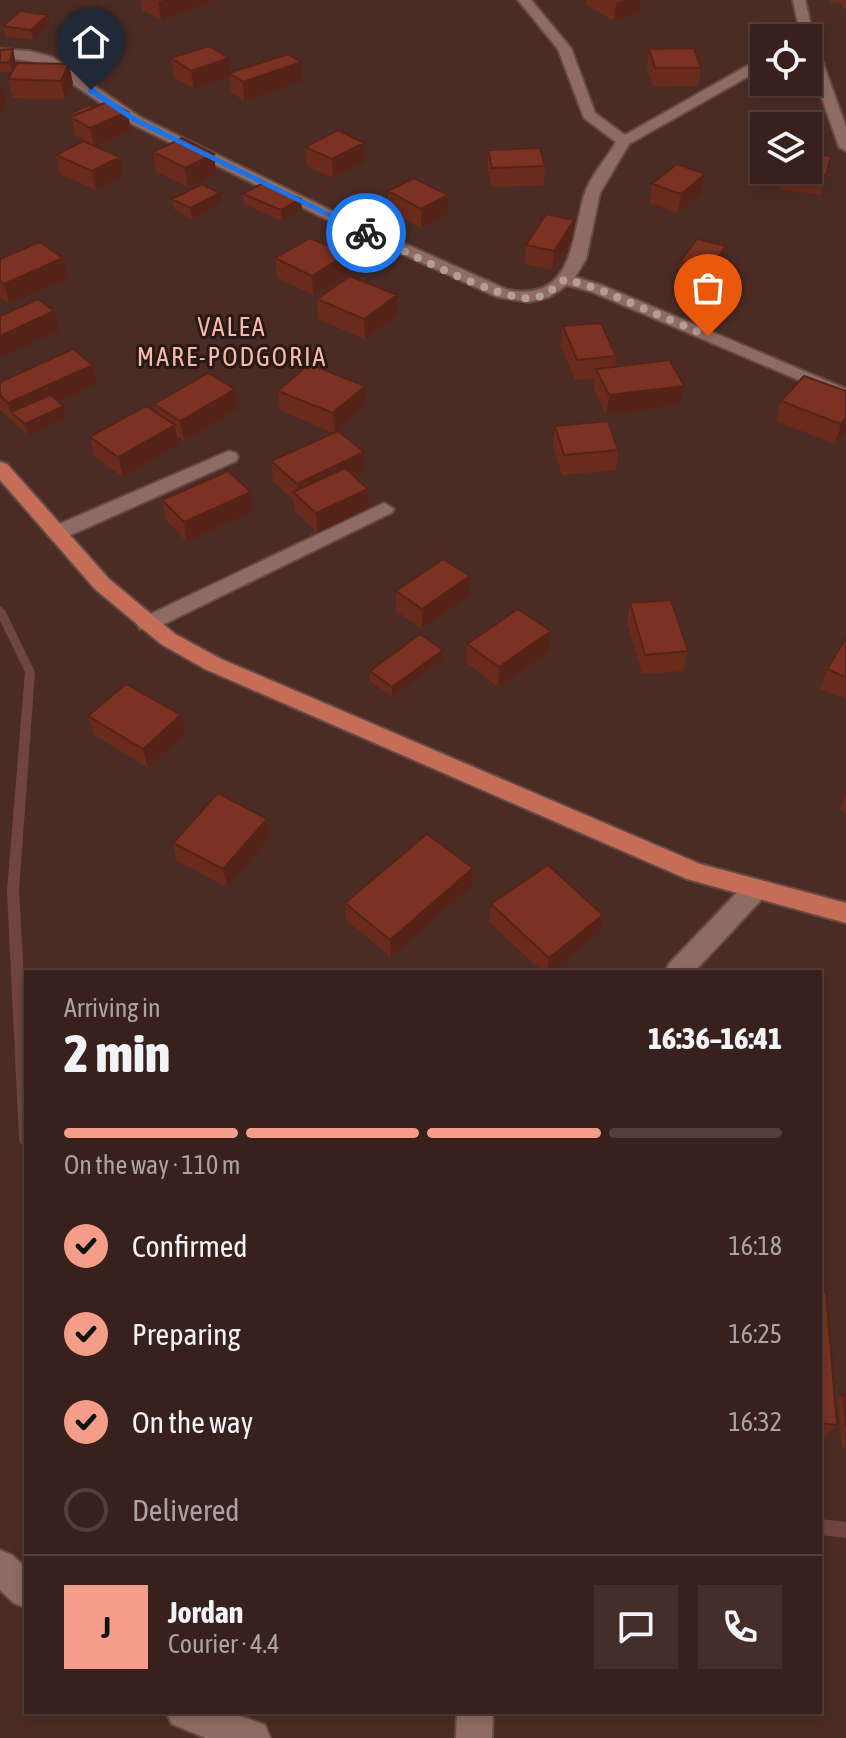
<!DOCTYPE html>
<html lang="en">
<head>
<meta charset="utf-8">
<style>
  :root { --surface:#38211c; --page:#432e29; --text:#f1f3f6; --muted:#aba3a3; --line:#523e3b; --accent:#f49e89 }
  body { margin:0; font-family:"Asap Condensed",sans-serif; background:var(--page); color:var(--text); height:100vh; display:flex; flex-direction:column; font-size:30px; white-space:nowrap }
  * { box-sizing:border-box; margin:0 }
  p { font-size:26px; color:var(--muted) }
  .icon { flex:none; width:44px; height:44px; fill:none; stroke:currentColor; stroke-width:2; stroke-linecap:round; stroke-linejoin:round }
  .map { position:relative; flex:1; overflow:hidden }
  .details { position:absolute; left:24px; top:970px; width:798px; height:744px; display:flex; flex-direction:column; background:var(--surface); border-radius:0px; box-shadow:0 4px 12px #0003,0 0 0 2px var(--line) }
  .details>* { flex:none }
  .tools { position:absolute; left:750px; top:24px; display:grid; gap:16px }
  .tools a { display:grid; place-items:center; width:72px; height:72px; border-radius:0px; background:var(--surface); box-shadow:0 4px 12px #0003,0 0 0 2px var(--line); font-size:40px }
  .pin { position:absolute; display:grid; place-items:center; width:68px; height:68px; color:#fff; margin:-82px -34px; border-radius:50% 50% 50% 0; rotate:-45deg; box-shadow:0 0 8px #0007 }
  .pin .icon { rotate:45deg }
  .courier { position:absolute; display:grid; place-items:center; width:80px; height:80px; margin:-40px; border:6px solid #1a73e8; border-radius:50%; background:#fff; color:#222; box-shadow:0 2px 10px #0007 }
  .head em { font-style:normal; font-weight:800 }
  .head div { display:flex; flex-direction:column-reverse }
  .head { display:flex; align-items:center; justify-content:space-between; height:136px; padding:0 40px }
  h1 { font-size:52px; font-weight:800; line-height:60px }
  .bar { display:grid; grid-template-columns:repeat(4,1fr); gap:12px 8px; align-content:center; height:96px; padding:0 40px }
  .bar i { height:10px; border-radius:6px; background:var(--line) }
  .bar .active { background:var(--accent) }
  .bar p { grid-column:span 4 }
  .line { display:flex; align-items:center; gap:20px; padding:0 40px; border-top:2px solid var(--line) }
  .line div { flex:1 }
  .round { display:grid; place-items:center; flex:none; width:84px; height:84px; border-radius:0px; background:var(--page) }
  ol { padding:0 40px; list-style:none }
  li { display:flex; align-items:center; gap:24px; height:88px }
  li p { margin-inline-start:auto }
  li .icon { padding:8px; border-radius:50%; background:var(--accent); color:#111; stroke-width:4 }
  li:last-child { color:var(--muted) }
  li i { width:44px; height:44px; border:4px solid var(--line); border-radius:50% }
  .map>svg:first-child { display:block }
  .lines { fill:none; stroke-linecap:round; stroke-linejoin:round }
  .stream { fill:#704540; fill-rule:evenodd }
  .minor-casing { stroke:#654b45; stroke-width:4 }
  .major-casing { stroke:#654b45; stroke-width:4 }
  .minor { fill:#8f6c63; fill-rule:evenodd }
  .major { fill:#c66d58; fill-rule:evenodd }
  .wall { fill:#6a2b1d }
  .shaded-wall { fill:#562318 }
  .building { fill:#7b3222; stroke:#562318; stroke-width:2 }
  .route { fill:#1a73e8 }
  .done { stroke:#b59d97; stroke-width:8; stroke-dasharray:0 14.4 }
  .labels { text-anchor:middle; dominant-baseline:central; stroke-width:6; stroke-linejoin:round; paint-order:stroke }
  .far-quarter-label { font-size:26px; letter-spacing:2px; fill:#f9b8a8; stroke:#271916 }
</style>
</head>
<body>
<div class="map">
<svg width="846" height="1738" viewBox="0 0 846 1738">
  <rect width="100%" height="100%" fill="#4b2c25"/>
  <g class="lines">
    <path class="stream" d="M0 606 5 610 35 672 19 891 26 1015V1145L21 1144 19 1139 7 891 25 672 0 621Z
      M820 1519 846 1522V1538L820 1535Z"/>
    <g class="minor-casing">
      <path id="minor" d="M518 0H531L571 48 595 113 625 135 747 66 764 63V71L756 72 629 144 600 193 586 259 575 277 604 286 846 389V400L592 292 567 285 549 297 529 302 497 297 324 218 130 123 42 63 0 57V49L29 51 52 57 140 117 334 212 508 290C573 302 571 240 584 196 589 178 606 159 616 142L584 118 558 49Z
        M793 0H805L814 38 846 127V151L839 147 808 58V38H801Z
        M229 451 236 453 238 457 236 461 64 538H50L47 533 50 528Z
        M384 503 394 509 391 513 154 629H140L137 624 140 619Z
        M756 879 765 882 768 889 765 896 694 972H665L669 964 747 882Z
        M0 1550 12 1555 26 1568V1608L14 1603 0 1590Z
        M166 1712H230L265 1725 270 1738H206L172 1724Z
        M457 1712H493L492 1738H456Z"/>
    </g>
    <g class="major-casing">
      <path id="major" d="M0 462 7 464 109 579 175 634 221 659 700 864 846 903V923L687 879 205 669 161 644 95 589 0 480Z"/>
    </g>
    <use href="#minor" class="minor"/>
    <use href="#major" class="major"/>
  </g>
  <path class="wall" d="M140 0H215L161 20 142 10Z
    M587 0H641L639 12 614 21 586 5Z
    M830 0H846V9L841 8 842 4 830 2Z
    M48 15 50 25 33 40 5 36 3 26Z
    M649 49 701 68 698 86 653 87 647 67Z
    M0 50 15 59 12 72H0Z
    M171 58H229L230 73 301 62 303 81 244 101 231 92 229 77 194 89 174 77Z
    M17 63 73 83 65 99 13 98 8 79Z
    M71 113 131 131 95 146 123 176 96 190 60 174 56 155 85 141 75 135Z
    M364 143 365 162 333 178 307 166 305 147Z
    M488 150 545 166 544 185 492 187 488 170Z
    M153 152 214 154 216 173 188 187 156 171Z
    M831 156 821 195 779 189 783 170H808Z
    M705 174 701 193 678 213 650 203 652 184Z
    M388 191 448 214 421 228 388 211Z
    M243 194 302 209 282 221 244 204Z
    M172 199 221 203 192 219 174 209Z
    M574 220 572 240 552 270 525 264 526 245Z
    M726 246 724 257 707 280 678 272 680 262Z
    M347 254 348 274 313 295 277 278 275 258Z
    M63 258 68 278 9 304 0 297V259Z
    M397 295V315L365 339 318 319 317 299Z
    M563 326 616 356 615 367 684 386 680 405 606 415 594 389 595 378 575 380 561 346Z
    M804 376 846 431 835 444 776 421 781 401Z
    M0 382 97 384 59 402 64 406 66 417 28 435 0 410Z
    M278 391 365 406 337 431 364 452V472L355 477 368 489 369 508 317 533 295 511 294 500 273 481 271 461 333 433 280 410Z
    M154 404 237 409 184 441 177 436 178 445 123 477 95 457 90 437 155 412Z
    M555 426 618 450 616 470 562 475 553 446Z
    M162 500 253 511 187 542 166 520Z
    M470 576 469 596 422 629 396 611V591Z
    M630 603 688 651 683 671 642 674 627 623Z
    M846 638V699L820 689 827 669Z
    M467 644 549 651 498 687 467 663Z
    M443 650 442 660 392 697 370 681V671Z
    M88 716 185 734 148 768 94 735Z
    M846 793V815L840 807Z
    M267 819 270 837 227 887 177 861 173 843Z
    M473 868 472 886 391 957 346 920 345 903Z
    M491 904 599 933 550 972H543L489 922Z
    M820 1291 837 1425 823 1438H820Z
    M843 1395H846V1448L842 1447 838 1400Z"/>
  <path class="shaded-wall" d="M164 0H215L161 20 158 2Z
    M624 0H641L639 12 614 21 616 3Z
    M48 15 50 25 33 40 31 30Z
    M13 49 15 59 12 72 10 62Z
    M229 58 231 74 229 73V77L194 89 191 71Z
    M301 62 303 81 244 101 243 82Z
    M69 64 73 83 65 99 61 81Z
    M2 84 6 102 0 117V88Z
    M128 112 131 131 94 146 90 128Z
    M364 143 365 162 333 178 332 159Z
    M214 154 216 173 188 187 185 168Z
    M120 157 123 176 96 190 92 171Z
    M705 174 701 193 678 213 681 194Z
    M220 193 221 203 192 219 190 208Z
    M448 195V214L421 228V209Z
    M301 199 302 209 282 221 281 210Z
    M574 220 572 240 552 270 554 251Z
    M726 246 724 257 707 280 709 270Z
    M347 254 348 274 313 295 312 276Z
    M63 258 68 278 9 304 4 284Z
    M397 295V315L365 339 364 319Z
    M54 311 59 331 0 358V336Z
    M93 365 97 384 20 420 11 412 14 423 8 403Z
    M365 386V406L335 433 333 413Z
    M684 386 680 405 606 415 609 395Z
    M235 389 237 409 184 441 180 421Z
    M64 406 66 417 28 435 25 424Z
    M846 418V431L835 444 841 424Z
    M175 425 178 445 123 477 118 457Z
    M364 452V472L304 502 298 496 297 484Z
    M368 489 369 508 317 533 316 513Z
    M251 492 253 511 187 542 184 522Z
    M470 576 469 596 422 629V609Z
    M551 631 549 651 498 687 499 667Z
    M443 650 442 660 392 697V687Z
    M181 715 185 734 148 768 143 749Z
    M267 819 270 837 227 887 223 869Z
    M473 868 472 886 391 957 390 940Z
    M603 915 599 933 550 972H547L549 958Z"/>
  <path class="building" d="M20 11 48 15 31 30 3 26Z
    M209 46 229 58 191 71 171 58Z
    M694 48 701 68H655L649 49Z
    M13 49 10 62 0 63V50Z
    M288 54 301 62 243 82 229 73Z
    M17 63 69 64 61 81 8 79Z
    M109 101 128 112 90 128 71 117Z
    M89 105 93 108 75 115 71 113Z
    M338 130 364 143 332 159 305 147Z
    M182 138 214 154 185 168 153 152Z
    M83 141 120 157 92 171 56 155Z
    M540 148 545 166 492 168 488 150Z
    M808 153 831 156 826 176 787 170H808Z
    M677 164 705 174 681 194 652 184Z
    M414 178 448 195 421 209 388 191Z
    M263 183 301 199 281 210 243 194Z
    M202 184 220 193 190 208 172 199Z
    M546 214 574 220 554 251 526 245Z
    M310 238 347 254 312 276 275 258Z
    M697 239 726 246 709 270 680 262Z
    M40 242 63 258 4 284 0 282V259Z
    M350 276 397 295 364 319 317 299Z
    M38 299 54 311 0 336V316Z
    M601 323 616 356 577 360 563 326Z
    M73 349 93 365 8 403 0 395V382Z
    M670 360 684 386 609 395 596 369Z
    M309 364 365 386 333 413 278 391Z
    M208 373 235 389 180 421 154 404Z
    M804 376 846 391V418L841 424 781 401Z
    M50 395 64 406 25 424 11 412Z
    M146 406 175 425 118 457 90 437Z
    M608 421 618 450 564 455 555 426Z
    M338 431 364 452 297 484 271 461Z
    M345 468 368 489 316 513 293 492Z
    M228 471 251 492 184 522 162 500Z
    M443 559 470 576 422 609 396 591Z
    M671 600 688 651 645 655 630 603Z
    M518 609 551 631 499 667 467 644Z
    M420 634 443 650 392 687 370 671Z
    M846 638V677L827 669Z
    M126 684 181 715 143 749 88 716Z
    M218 793 267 819 223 869 173 843Z
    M427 834 473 868 390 940 345 903Z
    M548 865 603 915 549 958 491 904Z
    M820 1291 826 1292 837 1425 820 1423Z
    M843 1395H846V1426Z"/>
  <path class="route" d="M88 88H93L137 118 371 233 363 234 132 121 88 92Z"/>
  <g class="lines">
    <path class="done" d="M366 233C401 248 501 303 534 298 547 296 555 287 565 279L598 289 708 336"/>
  </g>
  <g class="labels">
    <g class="far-quarter-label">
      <text x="232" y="327">VALEA<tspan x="232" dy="30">MARE-PODGORIA</tspan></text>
    </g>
  </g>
</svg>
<div class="tools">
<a><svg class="icon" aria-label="locate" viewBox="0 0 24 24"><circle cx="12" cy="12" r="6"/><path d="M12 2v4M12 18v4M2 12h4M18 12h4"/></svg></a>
<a><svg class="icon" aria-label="layers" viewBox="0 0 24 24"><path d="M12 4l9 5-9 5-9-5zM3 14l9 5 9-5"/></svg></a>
</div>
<div class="pin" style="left:708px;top:336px;background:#ea580c"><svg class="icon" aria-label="bag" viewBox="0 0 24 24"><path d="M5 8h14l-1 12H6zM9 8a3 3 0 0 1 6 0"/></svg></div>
<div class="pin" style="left:91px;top:90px;background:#1f2937"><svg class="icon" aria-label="home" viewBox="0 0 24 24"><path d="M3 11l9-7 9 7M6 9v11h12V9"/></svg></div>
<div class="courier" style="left:366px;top:233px"><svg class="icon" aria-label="bike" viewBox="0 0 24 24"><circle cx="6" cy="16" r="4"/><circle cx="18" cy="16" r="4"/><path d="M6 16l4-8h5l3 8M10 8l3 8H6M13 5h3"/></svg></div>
<section class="details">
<div class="head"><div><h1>2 min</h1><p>Arriving in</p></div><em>16:36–16:41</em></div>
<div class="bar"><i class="active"></i><i class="active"></i><i class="active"></i><i></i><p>On the way · 110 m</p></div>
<ol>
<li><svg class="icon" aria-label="check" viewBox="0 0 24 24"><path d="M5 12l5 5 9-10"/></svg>Confirmed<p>16:18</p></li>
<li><svg class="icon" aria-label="check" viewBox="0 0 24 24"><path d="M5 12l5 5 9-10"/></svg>Preparing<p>16:25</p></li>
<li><svg class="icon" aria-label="check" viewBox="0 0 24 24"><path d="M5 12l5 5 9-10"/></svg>On the way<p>16:32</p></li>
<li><i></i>Delivered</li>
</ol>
<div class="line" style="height:144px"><b class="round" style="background:var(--accent);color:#111">J</b><div><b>Jordan</b><p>Courier · 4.4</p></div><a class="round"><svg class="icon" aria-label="chat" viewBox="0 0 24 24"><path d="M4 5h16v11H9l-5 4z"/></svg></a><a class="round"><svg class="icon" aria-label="phone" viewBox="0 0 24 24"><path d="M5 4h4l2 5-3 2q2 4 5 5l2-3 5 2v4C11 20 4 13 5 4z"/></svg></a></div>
</section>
</div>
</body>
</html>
